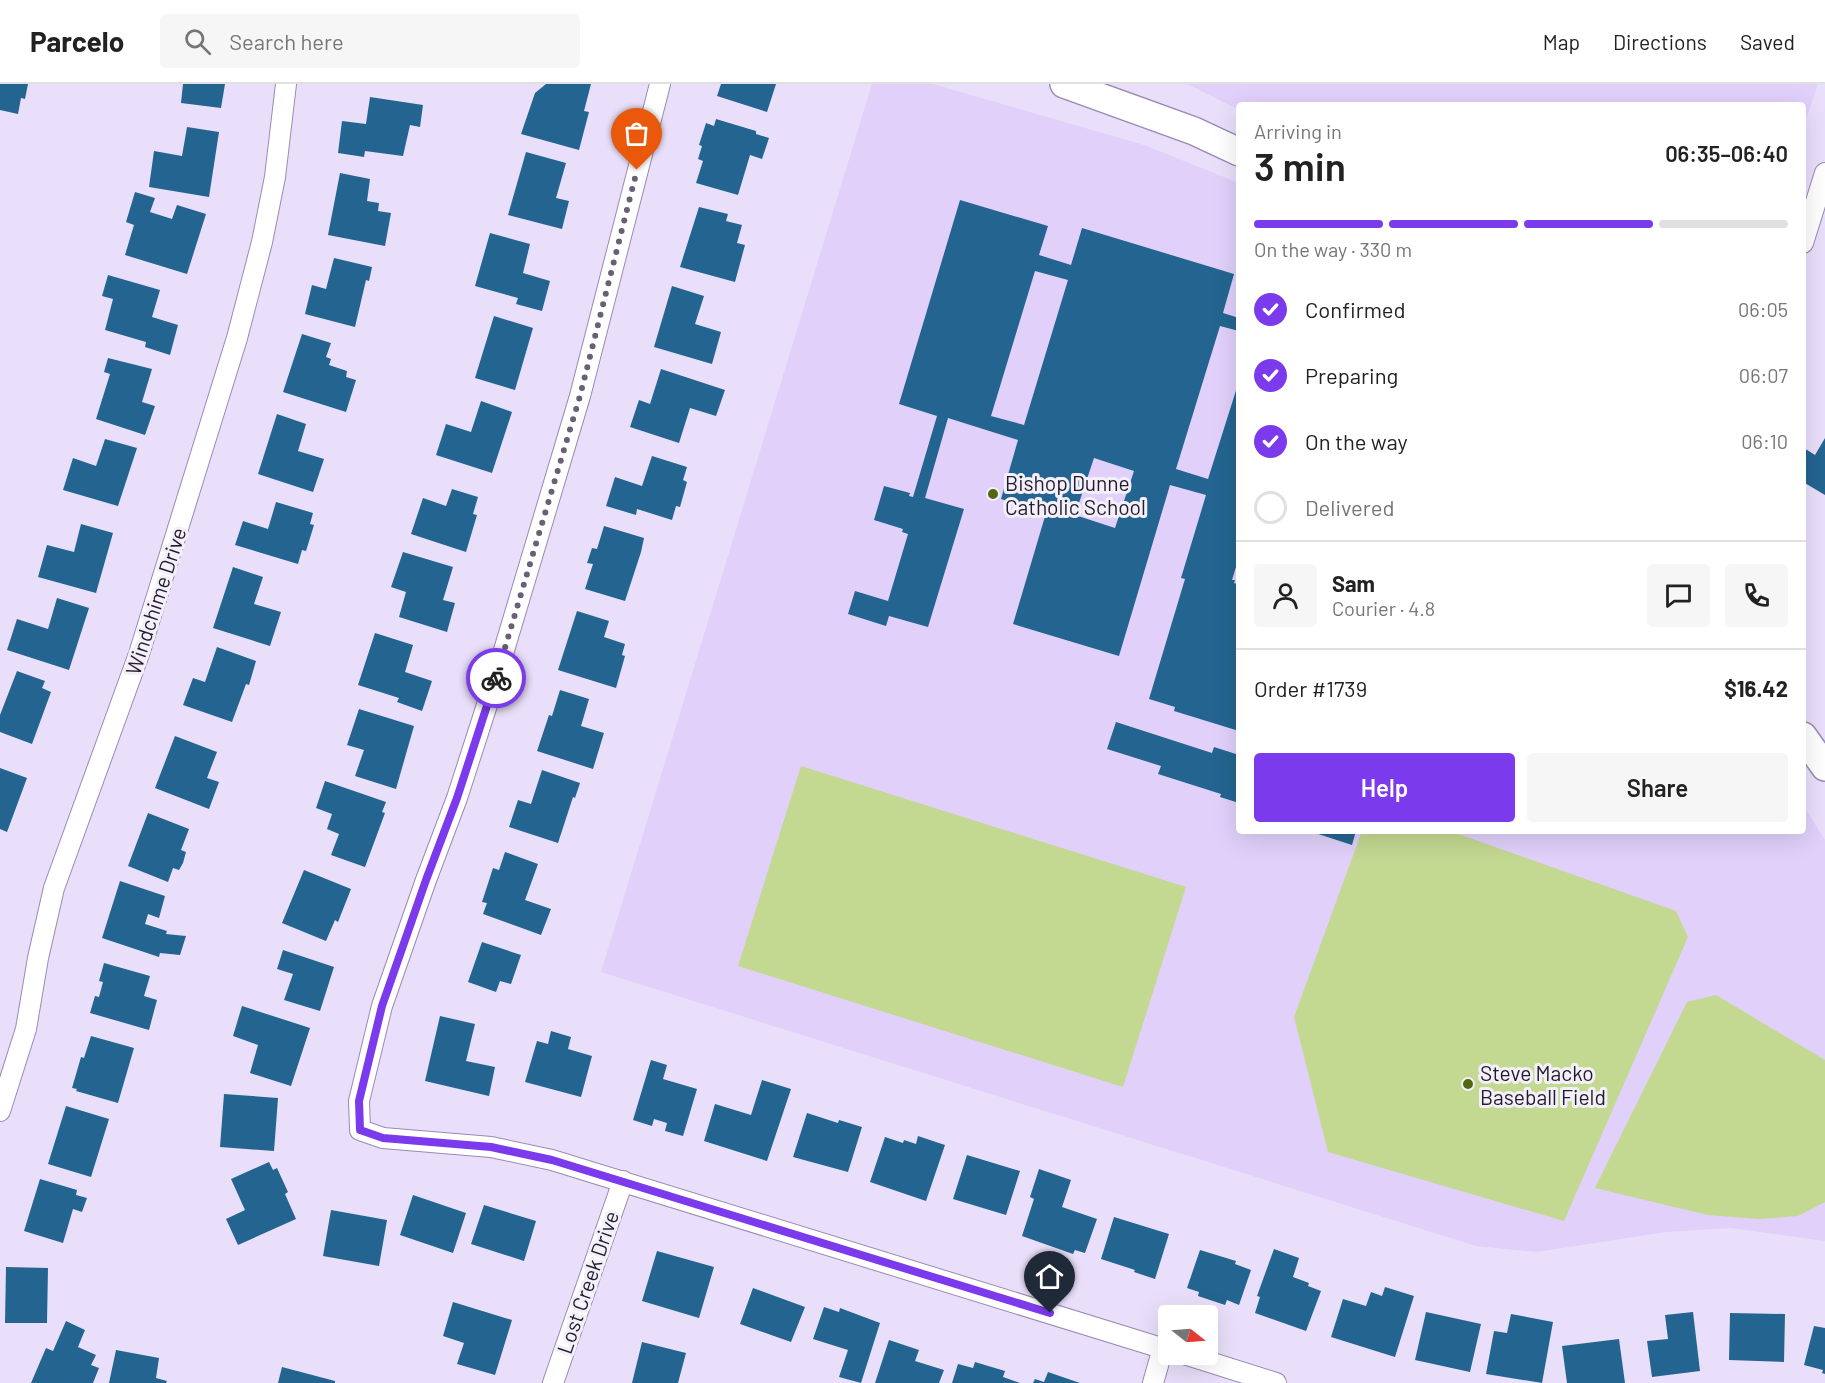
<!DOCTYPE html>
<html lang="en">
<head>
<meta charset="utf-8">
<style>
  :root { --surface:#fff; --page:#f6f6f6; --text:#222; --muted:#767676; --line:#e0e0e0; --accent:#7c3aed }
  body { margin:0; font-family:Barlow,sans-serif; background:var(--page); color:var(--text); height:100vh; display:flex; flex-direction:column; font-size:22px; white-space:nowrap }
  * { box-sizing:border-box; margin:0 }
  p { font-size:20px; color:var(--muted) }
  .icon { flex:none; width:33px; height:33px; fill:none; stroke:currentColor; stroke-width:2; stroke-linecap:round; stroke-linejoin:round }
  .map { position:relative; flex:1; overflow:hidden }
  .side { position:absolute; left:1236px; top:18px; width:570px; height:732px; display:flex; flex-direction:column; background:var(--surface); border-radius:6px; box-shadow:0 6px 24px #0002 }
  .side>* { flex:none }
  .needle { width:39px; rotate:107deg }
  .controls { position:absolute; left:1158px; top:1221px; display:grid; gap:12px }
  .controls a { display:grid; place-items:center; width:60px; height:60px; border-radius:6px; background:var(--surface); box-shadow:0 6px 24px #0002; font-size:30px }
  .pin { position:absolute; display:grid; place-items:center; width:51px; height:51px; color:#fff; margin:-62px -26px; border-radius:50% 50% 50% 0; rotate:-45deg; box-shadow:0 0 6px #0007 }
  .pin .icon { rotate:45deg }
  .courier { position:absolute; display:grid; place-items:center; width:60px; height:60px; margin:-30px; border:4px solid #7c3aed; border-radius:50%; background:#fff; color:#222; box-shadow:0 2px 8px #0007 }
  .headline em { font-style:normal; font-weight:600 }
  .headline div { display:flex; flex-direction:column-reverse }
  .headline { display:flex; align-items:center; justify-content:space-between; height:102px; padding:0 18px }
  h1 { font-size:39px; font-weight:600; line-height:45px }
  .bar { display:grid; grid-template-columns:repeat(4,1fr); gap:9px 6px; align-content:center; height:72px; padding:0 18px }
  .bar i { height:8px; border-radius:4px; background:var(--line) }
  .bar .selected { background:var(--accent) }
  .bar p { grid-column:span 4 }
  .line { display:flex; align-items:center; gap:15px; padding:0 18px; border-top:2px solid var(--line) }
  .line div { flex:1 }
  .round { display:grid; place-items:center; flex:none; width:63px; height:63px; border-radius:6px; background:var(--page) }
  ol { padding:0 18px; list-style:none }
  li { display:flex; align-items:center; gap:18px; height:66px }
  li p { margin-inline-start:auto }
  li .icon { padding:6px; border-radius:50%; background:var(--accent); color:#fff; stroke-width:4 }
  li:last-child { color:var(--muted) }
  li i { width:33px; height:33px; border:3px solid var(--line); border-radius:50% }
  .cta { display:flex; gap:12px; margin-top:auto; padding:12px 18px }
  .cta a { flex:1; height:69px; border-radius:6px; background:var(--accent); color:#fff; font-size:24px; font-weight:600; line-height:69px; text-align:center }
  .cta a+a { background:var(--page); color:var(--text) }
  header { display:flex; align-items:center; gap:36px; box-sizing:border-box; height:84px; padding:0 30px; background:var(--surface); border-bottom:2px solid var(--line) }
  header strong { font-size:28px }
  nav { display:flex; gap:33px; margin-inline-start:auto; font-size:21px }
  .search { width:420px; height:54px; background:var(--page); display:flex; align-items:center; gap:15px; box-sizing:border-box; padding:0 21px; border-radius:6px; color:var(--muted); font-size:22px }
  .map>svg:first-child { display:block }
  .built { fill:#e0d0fa }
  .green { fill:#c3d891 }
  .building { fill:#236590; fill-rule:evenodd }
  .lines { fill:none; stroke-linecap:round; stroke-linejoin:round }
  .street-casing { stroke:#9a8ab4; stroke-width:22 }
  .secondary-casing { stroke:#9a8ab4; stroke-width:30 }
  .street { stroke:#fff; stroke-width:20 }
  .secondary { stroke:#fff; stroke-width:27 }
  .done { stroke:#686075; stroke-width:6; stroke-dasharray:0 10.8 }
  .route { stroke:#7c3aed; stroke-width:8 }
  .poi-dot { fill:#536611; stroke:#f3f0f9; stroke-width:2 }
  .labels { text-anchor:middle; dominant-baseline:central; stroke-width:6; stroke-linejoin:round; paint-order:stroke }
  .poi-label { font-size:21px; fill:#231c2d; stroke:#f3f0f9; text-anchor:start }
  .street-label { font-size:21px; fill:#231c2d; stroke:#f3f0f9 }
</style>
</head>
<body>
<header>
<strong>Parcelo</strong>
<div class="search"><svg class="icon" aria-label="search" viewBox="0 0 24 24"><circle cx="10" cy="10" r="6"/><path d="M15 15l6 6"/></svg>Search here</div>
<nav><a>Map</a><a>Directions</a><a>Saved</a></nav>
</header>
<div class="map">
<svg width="1825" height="1299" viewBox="0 0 1825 1299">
  <rect width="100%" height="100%" fill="#e9dffa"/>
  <path class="built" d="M872 0H933L1144 61 1239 99V747H1803V721L1825 756V1157L1731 1144 1666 1148 1537 1168 1476 1162 601 888Z
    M1187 0H1818L1803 44V21H1239V26Z"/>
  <path class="green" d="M801 682 1186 803 1123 1003 738 882Z
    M1362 747H1450L1676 827 1688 853 1564 1137 1328 1068 1294 933Z
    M1716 911 1825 976V1118L1798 1132 1759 1135 1708 1131 1595 1104 1687 918Z"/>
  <path class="building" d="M0 0H28L25 15 21 14 18 30 0 26Z
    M183 0H225L221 24 181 19Z
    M546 0H591L584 27 589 28 579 66 521 50 535 9Z
    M721 0H776L767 28 717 12Z
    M370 13 423 21 420 43 410 41 403 72 365 67 364 73 338 69 342 37 366 40Z
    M716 35 756 47V50L769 54 762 75 750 71 738 111 696 99 703 77 698 75 702 62 699 61 706 39 714 42Z
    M187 43 219 48 209 113 149 103 154 67 182 72Z
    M526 68 566 79 556 114 569 117 562 145 508 131Z
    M340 89 370 95 367 117 379 119 378 127 391 129 385 162 328 151Z
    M135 108 155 114 150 128 172 135 177 121 206 130 187 190 125 171 134 141 126 138Z
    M960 116 1048 142 1039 171 1071 181 1082 144 1234 190 1223 229 1239 234V247L1220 242 1176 385 1208 395 1239 297V473L1232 496H1235L1234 499 1239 501V647L1174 627 1175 623 1149 615 1185 495 1181 494 1206 411 1170 401 1119 572 1013 540 1046 429 1001 415 1018 356 948 334 925 414 964 425 928 543 889 532 886 542 848 530 855 507 888 517 908 450 902 448 903 445 874 436 884 402 910 409 909 412 913 413 937 332 899 320ZM1035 187 1068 196 1024 341 991 332ZM1094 374 1134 387 1115 444 1075 431Z
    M699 123 728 130 726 137 742 141 737 159 745 161 735 198 680 183Z
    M490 149 530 160 523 189 550 197 542 227 516 220 518 214 475 202Z
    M334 174 372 183 369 197 366 196 355 243 305 230 312 201 326 205Z
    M108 191 160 206 152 233 178 241 170 271 145 263 146 258 105 246 113 215 102 212Z
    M672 202 704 212 695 240 721 248 712 280 654 263Z
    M494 232 533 244 515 306 475 294Z
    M302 250 331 259 326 273 331 275 329 281 347 287 346 293 356 296 346 328 283 308Z
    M108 274 152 285 142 318 155 322 145 351 96 335 110 290 104 288Z
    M661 285 725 306 716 332 690 324 679 359 630 343 639 316 650 320Z
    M481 317 512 328 492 389 436 371 446 340 471 348Z
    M277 330 306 340 298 367 324 375 313 408 258 390Z
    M1825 354V411L1803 398V366L1804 364 1815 371Z
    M105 355 137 364 118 422 63 406 73 374 96 382Z
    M652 372 687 383 683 396 687 398 680 423 676 422 672 436 637 425 636 431 606 422 615 393 642 402Z
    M452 405 478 413 473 430 477 431 466 468 411 450 423 414 446 422Z
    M276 418 313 429 310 440 314 441 306 467 302 466 298 480 235 461 243 437 268 445Z
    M81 440 113 449 96 509 38 493 47 461 74 468Z
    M604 442 644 454 641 468 625 517 585 505 593 480 587 479 592 464 597 465Z
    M403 468 453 483 443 516 455 519 447 548 399 533 406 508 391 503Z
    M233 483 263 493 254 520 281 528 270 562 213 544Z
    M57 514 89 524 69 586 7 566 17 535 48 545Z
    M577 527 609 537 604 553 625 560 622 571 625 572 616 604 558 586Z
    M375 549 413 561 405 588 432 597 422 627 397 618 399 614 358 601Z
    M217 563 256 577 249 601 246 600 232 638 183 621 193 594 205 598Z
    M17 587 45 597 42 604 51 608 32 660 0 648V631Z
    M560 606 589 615 581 642 604 649 593 685 537 667 549 631 552 632Z
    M359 625 414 642 396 705 355 692 364 666 347 661Z
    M1116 638 1212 669 1214 663 1239 671V719L1220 713 1221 710 1158 690 1161 682 1107 665Z
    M175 652 217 668 207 694 219 698 209 725 155 704Z
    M0 684 27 694 7 748 0 745Z
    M542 686 580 699 575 714 573 713 558 759 509 743 518 716 531 720Z
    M325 697 386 718 382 728 385 729 365 783 331 771 339 750 327 745 332 730 316 724Z
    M148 729 189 745 181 766 186 768 183 779 179 786 173 784 168 798 128 782Z
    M1309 747H1356L1352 761Z
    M505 768 538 780 525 816 551 825 541 851 483 830 487 819 482 818 493 784 499 786Z
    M304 786 351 805 338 838 335 836 326 857 282 839Z
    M120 797 165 812 159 834 148 830 145 840 167 847 166 850 186 852 180 871 160 869 159 873 102 854Z
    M482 858 521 871 511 900 500 897 496 908 468 898Z
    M283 866 334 883 320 927 284 916 293 890 277 885Z
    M104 879 150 892 144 912 157 916 149 946 90 929 95 912 99 913 103 898 99 897Z
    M242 922 310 944 291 1002 250 989 258 961 233 952Z
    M440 932 475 940 466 977 495 983 489 1012 425 997Z
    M551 947 571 953 568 965 592 972 581 1013 525 998 537 957 548 960Z
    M91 952 134 964 118 1019 76 1007 77 1005 72 1004 81 973 84 974Z
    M651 976 667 981 663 995 697 1005 683 1052 665 1047 667 1039 654 1035 652 1042 633 1036Z
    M762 996 791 1005 767 1077 704 1057 715 1020 751 1031Z
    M224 1010 278 1014 274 1067 220 1063Z
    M66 1022 109 1035 91 1093 48 1080Z
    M807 1029 838 1039 839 1036 862 1043 848 1088 793 1073Z
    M918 1052 945 1061 926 1117 870 1098 885 1053 903 1059 904 1056 916 1060Z
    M967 1071 1020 1087 1006 1131 953 1115Z
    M269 1078 273 1086 277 1084 288 1108 285 1110 296 1135 238 1161 226 1135 245 1126 231 1095Z
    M1039 1085 1071 1096 1062 1123 1097 1135 1085 1169 1075 1166 1073 1170 1022 1152 1034 1115 1030 1113Z
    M40 1095 77 1106 76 1111 87 1114 82 1128 73 1125 63 1159 24 1147Z
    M413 1111 466 1129 453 1169 400 1151Z
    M484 1121 536 1137 524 1177 471 1160Z
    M331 1126 387 1136 379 1182 323 1172Z
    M1114 1133 1169 1150 1155 1195 1134 1188 1135 1186 1101 1175Z
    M1274 1165 1299 1174 1293 1193 1309 1199 1308 1202 1321 1207 1306 1247 1255 1229 1260 1213 1257 1212Z
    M1200 1166 1236 1177 1235 1180 1251 1186 1239 1221 1227 1216 1225 1221 1198 1212 1199 1208 1187 1204Z
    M657 1167 714 1183 699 1234 642 1217Z
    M6 1183 48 1184 47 1239H5Z
    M1385 1203 1414 1212 1395 1273 1331 1253 1343 1215 1366 1222 1371 1208 1382 1212Z
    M753 1204 805 1223 791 1258 740 1240Z
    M453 1218 512 1236 495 1291 457 1280 464 1259 443 1252Z
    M824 1223 839 1228 840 1224 880 1239 861 1299 839 1293 848 1266 813 1255Z
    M1426 1228 1481 1240 1470 1288 1415 1276Z
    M1693 1228 1700 1287 1652 1293 1647 1257 1668 1255 1665 1231Z
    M1730 1229 1785 1230 1784 1278 1729 1276Z
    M1511 1230 1553 1238 1542 1299 1486 1290 1494 1247 1507 1249Z
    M66 1237 85 1246 78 1263 96 1271 91 1281 99 1284 93 1299H31L46 1264 53 1267Z
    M1814 1242 1825 1244V1290L1822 1289 1823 1286 1804 1281Z
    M1619 1255 1625 1299H1567L1562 1262Z
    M889 1256 919 1266 915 1277 944 1286 939 1299H875Z
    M642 1258 686 1269 678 1299H632Z
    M116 1266 159 1274 156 1294 167 1297 166 1299H109Z
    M975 1278 1005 1287 1003 1293 1020 1299H952L958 1280 973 1284Z
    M282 1283 335 1297V1299H278Z
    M1048 1288 1080 1299H1033L1035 1295 1044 1298Z"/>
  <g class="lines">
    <g class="street-casing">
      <path id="street" d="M660 0 580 312 496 593 457 714 426 796 382 922 359 1017 360 1046 383 1054 491 1063 552 1076 1168 1266
        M1803 159 1825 89
        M0 1027 26 945 38 874 54 804 139 570 237 254 262 158 275 93 286 0
        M1184 1270 1276 1299
        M553 1299 623 1097
        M1153 1299 1163 1264"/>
    </g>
    <g class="secondary-casing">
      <path id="secondary" d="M1064 0 1194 47 1239 68
        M1803 652 1825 683"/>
    </g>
    <use href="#street" class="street"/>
    <use href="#secondary" class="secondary"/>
  </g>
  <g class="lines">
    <path class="done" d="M496 594 580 312 637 86"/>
    <path class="route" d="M496 594 457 714 426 796 382 922 359 1017 360 1046 383 1054 491 1063 552 1076 1050 1229"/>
  </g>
  <g class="poi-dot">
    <circle cx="993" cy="410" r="6"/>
    <circle cx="1468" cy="1000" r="6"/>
  </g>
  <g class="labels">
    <g class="poi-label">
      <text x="1005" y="398">Bishop Dunne<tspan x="1005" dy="24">Catholic School</tspan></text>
      <text x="1480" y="988">Steve Macko<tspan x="1480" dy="24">Baseball Field</tspan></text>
    </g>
    <g class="street-label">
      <text transform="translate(155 517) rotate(-72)">Windchime Drive</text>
      <text transform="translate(587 1198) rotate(-71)">Lost Creek Drive</text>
    </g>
  </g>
</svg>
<div class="controls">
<a><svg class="needle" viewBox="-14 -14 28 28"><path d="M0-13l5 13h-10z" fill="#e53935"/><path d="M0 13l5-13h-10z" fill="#767676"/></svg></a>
</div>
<div class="pin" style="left:637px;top:86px;background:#ea580c"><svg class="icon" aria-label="bag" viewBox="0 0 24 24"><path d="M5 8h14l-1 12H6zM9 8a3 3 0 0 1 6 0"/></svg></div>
<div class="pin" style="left:1050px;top:1229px;background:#1f2937"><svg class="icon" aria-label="home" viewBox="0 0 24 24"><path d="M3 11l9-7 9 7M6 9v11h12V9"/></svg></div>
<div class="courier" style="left:496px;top:594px"><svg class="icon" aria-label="bike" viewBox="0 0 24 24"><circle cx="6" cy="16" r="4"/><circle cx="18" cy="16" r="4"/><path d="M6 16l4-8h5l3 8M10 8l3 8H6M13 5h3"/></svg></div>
<section class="side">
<div class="headline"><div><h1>3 min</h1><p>Arriving in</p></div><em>06:35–06:40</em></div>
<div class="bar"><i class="selected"></i><i class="selected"></i><i class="selected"></i><i></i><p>On the way · 330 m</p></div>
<ol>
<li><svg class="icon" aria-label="check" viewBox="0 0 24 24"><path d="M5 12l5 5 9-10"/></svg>Confirmed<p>06:05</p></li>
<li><svg class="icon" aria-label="check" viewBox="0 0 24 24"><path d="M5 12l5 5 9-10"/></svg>Preparing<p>06:07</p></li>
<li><svg class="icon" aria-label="check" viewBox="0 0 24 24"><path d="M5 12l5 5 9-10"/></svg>On the way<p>06:10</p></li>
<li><i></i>Delivered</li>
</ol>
<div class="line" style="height:108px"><a class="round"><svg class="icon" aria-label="person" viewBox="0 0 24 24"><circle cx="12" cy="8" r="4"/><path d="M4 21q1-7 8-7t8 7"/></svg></a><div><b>Sam</b><p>Courier · 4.8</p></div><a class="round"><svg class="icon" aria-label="chat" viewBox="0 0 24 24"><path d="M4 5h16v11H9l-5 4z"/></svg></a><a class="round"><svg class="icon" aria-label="phone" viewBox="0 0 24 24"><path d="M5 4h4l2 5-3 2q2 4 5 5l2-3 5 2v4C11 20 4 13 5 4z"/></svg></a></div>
<div class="line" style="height:78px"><div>Order #1739</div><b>$16.42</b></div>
<div class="cta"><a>Help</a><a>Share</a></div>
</section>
</div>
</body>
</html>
